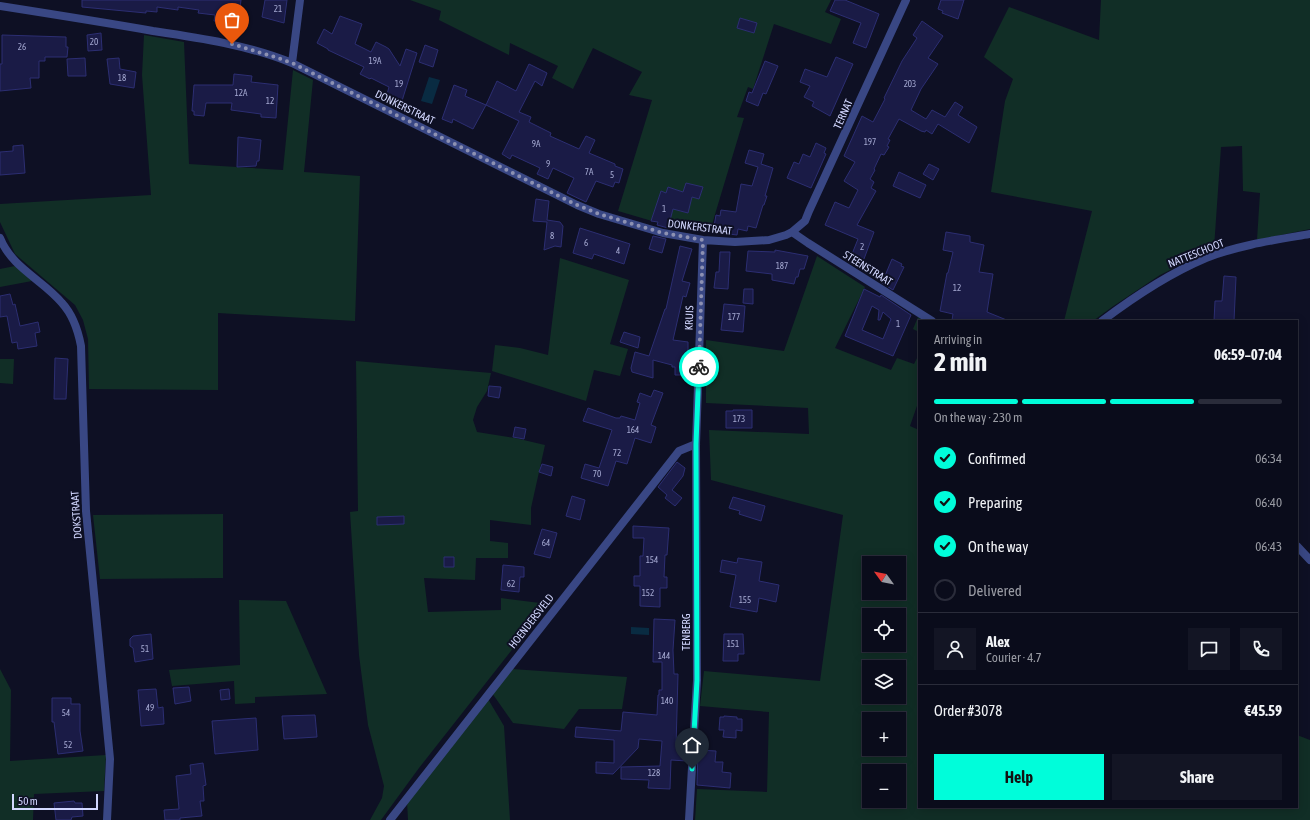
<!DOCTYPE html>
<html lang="en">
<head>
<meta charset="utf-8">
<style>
  :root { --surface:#0a0c1b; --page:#131524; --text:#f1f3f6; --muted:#999ba3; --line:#2a2c3a; --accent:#00fdda }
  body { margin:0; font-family:"Asap Condensed",sans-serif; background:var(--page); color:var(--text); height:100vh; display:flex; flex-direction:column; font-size:15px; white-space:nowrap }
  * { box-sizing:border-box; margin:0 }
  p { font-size:13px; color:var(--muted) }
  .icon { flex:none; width:22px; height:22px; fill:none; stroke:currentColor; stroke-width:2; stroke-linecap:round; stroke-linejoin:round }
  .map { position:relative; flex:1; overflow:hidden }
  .sheet { position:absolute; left:918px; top:320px; width:380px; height:488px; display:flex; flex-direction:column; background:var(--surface); border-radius:0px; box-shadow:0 2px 10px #0003,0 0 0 1px var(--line) }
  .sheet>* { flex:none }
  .needle { width:26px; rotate:303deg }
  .fabs { position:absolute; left:862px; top:556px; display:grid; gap:8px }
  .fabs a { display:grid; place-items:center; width:44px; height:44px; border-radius:0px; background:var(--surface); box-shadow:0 2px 10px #0003,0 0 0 1px var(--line); font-size:20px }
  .scale { position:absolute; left:12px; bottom:10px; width:86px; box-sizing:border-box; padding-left:4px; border:2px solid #d2d7ff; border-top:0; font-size:11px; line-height:14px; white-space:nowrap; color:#d2d7ff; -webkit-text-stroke:3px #0e1024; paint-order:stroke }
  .pin { position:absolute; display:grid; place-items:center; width:34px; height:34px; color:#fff; margin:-41px -17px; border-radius:50% 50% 50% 0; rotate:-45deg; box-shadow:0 0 4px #0007 }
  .pin .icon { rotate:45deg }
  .courier { position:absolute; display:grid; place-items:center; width:40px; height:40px; margin:-20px; border:3px solid #00fdda; border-radius:50%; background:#fff; color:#222; box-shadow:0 1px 5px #0007 }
  .head em { font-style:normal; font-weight:700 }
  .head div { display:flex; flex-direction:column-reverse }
  .head { display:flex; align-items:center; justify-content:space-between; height:68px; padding:0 16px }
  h1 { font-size:26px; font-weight:700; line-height:30px }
  .bar { display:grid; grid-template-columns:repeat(4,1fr); gap:6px 4px; align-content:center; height:48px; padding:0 16px }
  .bar i { height:5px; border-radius:3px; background:var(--line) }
  .bar .active { background:var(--accent) }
  .bar p { grid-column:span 4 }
  .line { display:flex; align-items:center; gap:10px; padding:0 16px; border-top:1px solid var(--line) }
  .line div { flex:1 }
  .round { display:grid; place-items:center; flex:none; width:42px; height:42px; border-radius:0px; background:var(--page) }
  ol { padding:0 16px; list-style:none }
  li { display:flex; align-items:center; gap:12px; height:44px }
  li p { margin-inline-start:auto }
  li .icon { padding:4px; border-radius:50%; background:var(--accent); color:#111; stroke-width:4 }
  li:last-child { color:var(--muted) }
  li i { width:22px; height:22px; border:2px solid var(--line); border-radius:50% }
  .action { display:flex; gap:8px; margin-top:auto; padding:8px 16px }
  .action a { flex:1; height:46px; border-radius:0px; background:var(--accent); color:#111; font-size:16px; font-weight:700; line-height:46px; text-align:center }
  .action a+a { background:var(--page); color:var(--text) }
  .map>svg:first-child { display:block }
  .green { fill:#112e26; fill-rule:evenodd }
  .water { fill:#092b42 }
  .building { fill:#1a1b46; stroke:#2c2e72; fill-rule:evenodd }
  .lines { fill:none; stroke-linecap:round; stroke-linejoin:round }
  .minor { stroke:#394784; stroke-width:8 }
  .done { stroke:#8d91b2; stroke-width:4; stroke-dasharray:0 7.2 }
  .route { stroke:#00fdda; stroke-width:5 }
  .labels { text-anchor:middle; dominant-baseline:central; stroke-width:4; stroke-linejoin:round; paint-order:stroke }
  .number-label { font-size:9px; fill:#a4a8d1 }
  .street-label { font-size:11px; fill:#d2d7ff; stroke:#0e1024 }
</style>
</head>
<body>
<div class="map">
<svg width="1310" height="820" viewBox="0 0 1310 820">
  <rect width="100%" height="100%" fill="#0e1024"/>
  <path class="green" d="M410 0H831L825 12 841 19 831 44 774 24 753 89 748 87 737 117 744 118 710 231 669 226 618 211 652 100 629 95 642 72 593 48 573 89 552 78 558 66 510 43 509 55 439 20 441 11Z
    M1101 0H1310V229L1257 240 1260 193 1243 191 1242 146 1221 147 1214 248 1160 275 1112 307 1093 321H1064L1092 211 991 192 1005 101 1013 79 984 57 1009 7 1099 40Z
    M144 35 184 42 189 164 283 170 293 70 313 80 304 172 360 176 355 321 218 313V390L89 389 88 339 83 320 75 305 15 254 0 222V204L151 195 142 75Z
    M817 256 865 287 835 348 891 370 897 358 914 364 919 354V400L910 426 919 430V807H1297V735L1310 740V820H695L697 789 767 792 769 712 700 706 704 671 820 681 843 515 711 480 709 430 809 434 808 408 706 403V340L784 351ZM869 563H899V593H869ZM869 615H899V645H869ZM869 667H899V697H869ZM869 719H899V749H869ZM869 771H899V801H869Z
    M560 258 629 280 610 344 628 349 620 376 594 370 586 401 492 371 495 345 520 348 548 355Z
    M15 266 32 281 0 287V269Z
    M918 317 924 321H919V332L913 329Z
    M0 359H14L13 384 0 383Z
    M356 361 491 373 487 391 477 407 473 420 477 432 515 438 545 445 531 508V525L490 520V541L508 543V558H476L475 580 424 578 428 612 501 610V598L548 604 419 768 381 820H370L382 798 384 786 368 725 359 655 350 512 358 511Z
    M223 514V578L100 579 93 515Z
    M239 600 286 601 327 694 255 697V703L235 704 234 681 172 686 169 670 240 665Z
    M0 669 11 690 10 761 106 755 104 791 34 794 33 820H0Z
    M512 669 627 677 622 709H579L564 729 513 723 492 693Z
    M488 699 504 726 510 820H408L407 801Z"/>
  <path class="water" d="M429 77 440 80 432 104 421 101Z
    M631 627 649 628V635L631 634Z"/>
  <path class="building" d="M82 0H241L238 24 214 21 215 15 198 13 199 10 178 7V10L157 7V12L146 11V13L82 7Z
    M265 0H287L284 23 262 17Z
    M835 0H845L879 14 866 48 853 43 861 23 830 11Z
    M941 0H964L958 19 942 13 943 11 938 9Z
    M340 16 362 24 355 44 371 52 376 42 386 47 389 49 400 66 406 49 417 53 401 104 386 98 389 87 371 78 370 79 360 74 364 67 328 50V49L317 43 324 29 332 34Z
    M740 18 757 23 754 33 737 28Z
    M922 21 943 36 928 58 938 64 921 89 911 110 926 119 932 110 945 117 955 102 963 107 958 115 977 127 969 143 938 124 932 134 926 130 925 132 921 131 899 119 888 139 890 140 887 146 889 147 884 155 881 154 874 169 875 170 870 179 874 182 871 188 876 191 857 225 874 232 864 259 852 254 858 239 825 225 835 202 849 208 858 190 844 181 855 162 844 156 862 116 873 122 885 99 884 98 902 61 917 38 913 35Z
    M101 33 102 50 88 51 87 35Z
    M2 35 66 37V47H68L67 57H45V61H39V78H30L31 88 0 91V64H2Z
    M425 45 438 50 433 67 419 62Z
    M836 57 853 64 830 116 812 106 814 102 804 97 810 86 800 82 805 69 827 77Z
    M85 58 86 76H68L67 59Z
    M119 58 120 69 136 72 134 88 110 84 107 59Z
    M765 61 778 66 766 94 763 93 758 106 746 101 749 92 752 93Z
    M529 64 547 73 542 86 535 81 519 112 531 117 529 122 551 133 550 136 579 149 586 136 595 140 589 153 615 164V166L623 169 619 183 615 182 613 187 596 181 586 202 567 193 574 178 553 168 548 179 537 174 540 168 512 155 510 159 502 154 519 121 486 105 473 129 453 119 452 123 442 119 454 85 467 90 465 96 486 105 497 81 516 91Z
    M234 74 252 76 251 82 278 85 276 118 261 117V114L231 110 232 103H206L204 116 194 115V111H192L194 85H233Z
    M238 137 261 140 259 161H257L256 166 237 167Z
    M816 143 826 148 824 153 826 154 811 188 787 178 794 162 799 164 803 154 810 157Z
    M23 145 25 173 0 175V152L13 151V146Z
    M749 150 764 154 761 164 773 168 765 196H767L764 205H763L756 228 748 226 747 231 738 229 737 235 713 232 716 215 720 216 721 210 736 212 741 184 752 186 758 167 745 163Z
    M929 164 939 169 933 180 923 174Z
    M899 172 926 185 920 198 893 186Z
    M686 183 703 187 699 199 692 197 688 213 673 209 668 228 657 225 658 222 651 221 661 191 666 193 668 187 683 192Z
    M536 199 549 201 547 220 560 222 563 226 561 247 555 246 544 250 547 222 533 221Z
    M580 228 630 244 624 264 594 254 592 259 573 253Z
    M946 232 970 236V242L984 245 979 272 993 274 987 312 1009 321H957L952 320 953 314 940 311 947 273H948L953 252 943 250Z
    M653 236 666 239 662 253 649 249Z
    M680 246 692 249 682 281 690 283 686 297 683 296 673 340 688 342V375H675V367H672V365L653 360V378L632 372 631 368 635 352 649 356 665 309H666Z
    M775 250 808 256 804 269H800L798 277H796L794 284 772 280V274L746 271 748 251 775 252Z
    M720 252H730L728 289 714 288 716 272H719Z
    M892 259 902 264 901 266 904 267 893 290 882 283Z
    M1224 276 1236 277 1234 321H1214L1215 301H1222Z
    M744 289H753V304L743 303Z
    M864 289 880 297 881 295 911 315 893 356 845 336ZM872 306 879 310 878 320H880L883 312 891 319 883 339 862 330Z
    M10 294 13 305 15 304 20 326 38 322 40 332 35 333 37 346 18 349 17 342 12 343 7 316 0 317V296Z
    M724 304 745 306 743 332 721 330Z
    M624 332 640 337 638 348 620 342Z
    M55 358 68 359 66 399H54Z
    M489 386 501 387 499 398 488 396Z
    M654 390 663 393 651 425 656 427 651 443 635 438 627 464 616 461 608 486 581 478 585 464 599 468 612 430 583 421 588 408 616 418H620L621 416 635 420 640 403 637 402 640 393 651 397Z
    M733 410H752V428H726V411H733Z
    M515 427 526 429 524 439 513 437Z
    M677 462 685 468 683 476 672 490 682 498 675 506 665 498 667 495 658 487Z
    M542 464 553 467 551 476 539 472Z
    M572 496 585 500 580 520 566 516Z
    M733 497 765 506 761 521 739 514 740 511 729 508Z
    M404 516V524L377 525V517Z
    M633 526 669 528 667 555H665L664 577H667V588H660V607L640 606V586H634V576H640V556H643L644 538H633Z
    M542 529 557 533 550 558 534 554Z
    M444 557H454V567H444Z
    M738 558 762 562 759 581 779 585 776 602 759 598 757 612 730 607 736 575 720 572 722 560 737 563Z
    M503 565 524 567V577H520L519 592 501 590Z
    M654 619 675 620 673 650 674 674H678L676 747H683V749L688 750 687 761 671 760 670 789 648 788 649 780 621 779V767L660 766 662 741 639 739 638 748 613 774 596 773V762L614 763V740L575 737 576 727 621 731 623 712 657 715 658 695H659V690H662V662H653Z
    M151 634 153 659 135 662 133 648 130 646V639L133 636Z
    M724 634H743L744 654H738V661H723Z
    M189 687 191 701 175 704 173 688Z
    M156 689 158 708 163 707 164 724 141 726 138 690Z
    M229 689 230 699 221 700 220 690Z
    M52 698H71V704H80V731L83 751 58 754 54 722H52Z
    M315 715 317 737 284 739 282 716Z
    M724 716 737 717V719H742V731L736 730V738L723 737 724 730H719L720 717H724Z
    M256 718 258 750 215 754 212 721Z
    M698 750 716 751 715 762H723L722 772 731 773 730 788 697 785Z
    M203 763 206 785 203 786 204 801H200L202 816 180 818V820H165L164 810 179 809 176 776 191 774 190 765Z
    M74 801 75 803H82L83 816 72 817 71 820H56L54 803Z"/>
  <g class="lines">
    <path class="minor" d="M0 6C51 14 102 22 153 31 200 38 248 45 292 63L577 205 599 214 663 233 703 240 735 242 769 240 786 235 792 232 805 221 809 211 906 0
      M292 63 300 0
      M792 232 808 243 932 321
      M0 238C12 268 43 280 62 303 73 315 78 330 81 346L86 511 110 759 107 820
      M1102 321C1135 296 1168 274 1206 258 1239 245 1275 240 1310 234
      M1297 546 1310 560
      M390 820 679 451 696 444
      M689 820 697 680 696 444 703 240"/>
  </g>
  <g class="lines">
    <path class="done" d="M232 44 278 58 292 63 577 205 599 214 663 233 703 240 699 367"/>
    <path class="route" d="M692 769 697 680 696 444 699 367"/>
  </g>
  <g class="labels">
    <g class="number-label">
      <text x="278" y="9">21</text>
      <text x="94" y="42">20</text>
      <text x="22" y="47">26</text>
      <text x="375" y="61">19A</text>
      <text x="122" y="78">18</text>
      <text x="399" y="84">19</text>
      <text x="910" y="84">203</text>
      <text x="241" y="93">12A</text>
      <text x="270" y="101">12</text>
      <text x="870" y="142">197</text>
      <text x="536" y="144">9A</text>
      <text x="548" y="164">9</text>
      <text x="589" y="172">7A</text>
      <text x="612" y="175">5</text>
      <text x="664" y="209">1</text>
      <text x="552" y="236">8</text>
      <text x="586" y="243">6</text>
      <text x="862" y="247">2</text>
      <text x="618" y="251">4</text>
      <text x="782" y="266">187</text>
      <text x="957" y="288">12</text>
      <text x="734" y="317">177</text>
      <text x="898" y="324">1</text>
      <text x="739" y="419">173</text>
      <text x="633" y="430">164</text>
      <text x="617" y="453">72</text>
      <text x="597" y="474">70</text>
      <text x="546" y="543">64</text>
      <text x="652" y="560">154</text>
      <text x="511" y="584">62</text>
      <text x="648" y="593">152</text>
      <text x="745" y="600">155</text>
      <text x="733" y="644">151</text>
      <text x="145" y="649">51</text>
      <text x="664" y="656">144</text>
      <text x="667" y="701">140</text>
      <text x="150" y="708">49</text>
      <text x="66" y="713">54</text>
      <text x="68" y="745">52</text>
      <text x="654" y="773">128</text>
    </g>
    <g class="street-label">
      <text transform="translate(405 107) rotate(26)">DONKERSTRAAT</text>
      <text transform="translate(843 114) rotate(-66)">TERNAT</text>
      <text transform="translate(700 227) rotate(7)">DONKERSTRAAT</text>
      <text transform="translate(1196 253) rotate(-22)">NATTESCHOOT</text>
      <text transform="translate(868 268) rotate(32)">STEENSTRAAT</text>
      <text transform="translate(689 318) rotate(-88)">KRUIS</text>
      <text transform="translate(76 515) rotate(-94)">DOKSTRAAT</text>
      <text transform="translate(531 621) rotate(-52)">HOENDERSVELD</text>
      <text transform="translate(686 632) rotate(-90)">TENBERG</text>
    </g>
  </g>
</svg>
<div class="fabs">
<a><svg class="needle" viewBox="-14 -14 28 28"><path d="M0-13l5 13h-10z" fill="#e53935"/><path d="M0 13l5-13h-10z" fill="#999ba3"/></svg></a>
<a><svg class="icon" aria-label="locate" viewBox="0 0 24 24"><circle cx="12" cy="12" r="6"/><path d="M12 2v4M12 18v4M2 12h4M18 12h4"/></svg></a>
<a><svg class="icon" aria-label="layers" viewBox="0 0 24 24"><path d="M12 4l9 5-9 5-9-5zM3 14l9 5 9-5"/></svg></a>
<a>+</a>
<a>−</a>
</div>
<div class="scale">50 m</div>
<div class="pin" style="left:232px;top:44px;background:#ea580c"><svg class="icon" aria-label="bag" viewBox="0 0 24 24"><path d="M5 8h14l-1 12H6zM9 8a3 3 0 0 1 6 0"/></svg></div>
<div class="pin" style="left:692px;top:769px;background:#1f2937"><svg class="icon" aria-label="home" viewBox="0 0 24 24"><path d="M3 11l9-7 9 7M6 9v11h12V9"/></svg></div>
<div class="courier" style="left:699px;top:367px"><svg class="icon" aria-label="bike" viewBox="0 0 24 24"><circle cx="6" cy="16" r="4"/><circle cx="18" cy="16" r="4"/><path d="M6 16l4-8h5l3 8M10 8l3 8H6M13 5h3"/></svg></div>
<section class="sheet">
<div class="head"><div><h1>2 min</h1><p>Arriving in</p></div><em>06:59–07:04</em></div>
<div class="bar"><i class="active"></i><i class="active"></i><i class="active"></i><i></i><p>On the way · 230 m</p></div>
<ol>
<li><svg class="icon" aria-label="check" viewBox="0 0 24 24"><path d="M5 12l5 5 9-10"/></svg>Confirmed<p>06:34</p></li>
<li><svg class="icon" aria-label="check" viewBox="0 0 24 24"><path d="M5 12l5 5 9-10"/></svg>Preparing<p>06:40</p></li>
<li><svg class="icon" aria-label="check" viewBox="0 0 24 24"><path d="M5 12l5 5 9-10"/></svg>On the way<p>06:43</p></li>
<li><i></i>Delivered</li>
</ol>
<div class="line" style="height:72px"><a class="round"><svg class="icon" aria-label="person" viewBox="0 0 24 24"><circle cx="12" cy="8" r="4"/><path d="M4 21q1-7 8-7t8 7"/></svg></a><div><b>Alex</b><p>Courier · 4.7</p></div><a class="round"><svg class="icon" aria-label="chat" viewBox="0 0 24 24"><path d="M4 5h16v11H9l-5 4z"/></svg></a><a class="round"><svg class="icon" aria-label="phone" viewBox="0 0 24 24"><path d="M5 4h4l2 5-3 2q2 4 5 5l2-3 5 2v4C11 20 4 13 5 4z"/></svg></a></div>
<div class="line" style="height:52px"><div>Order #3078</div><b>€45.59</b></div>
<div class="action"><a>Help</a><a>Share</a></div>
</section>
</div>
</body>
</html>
